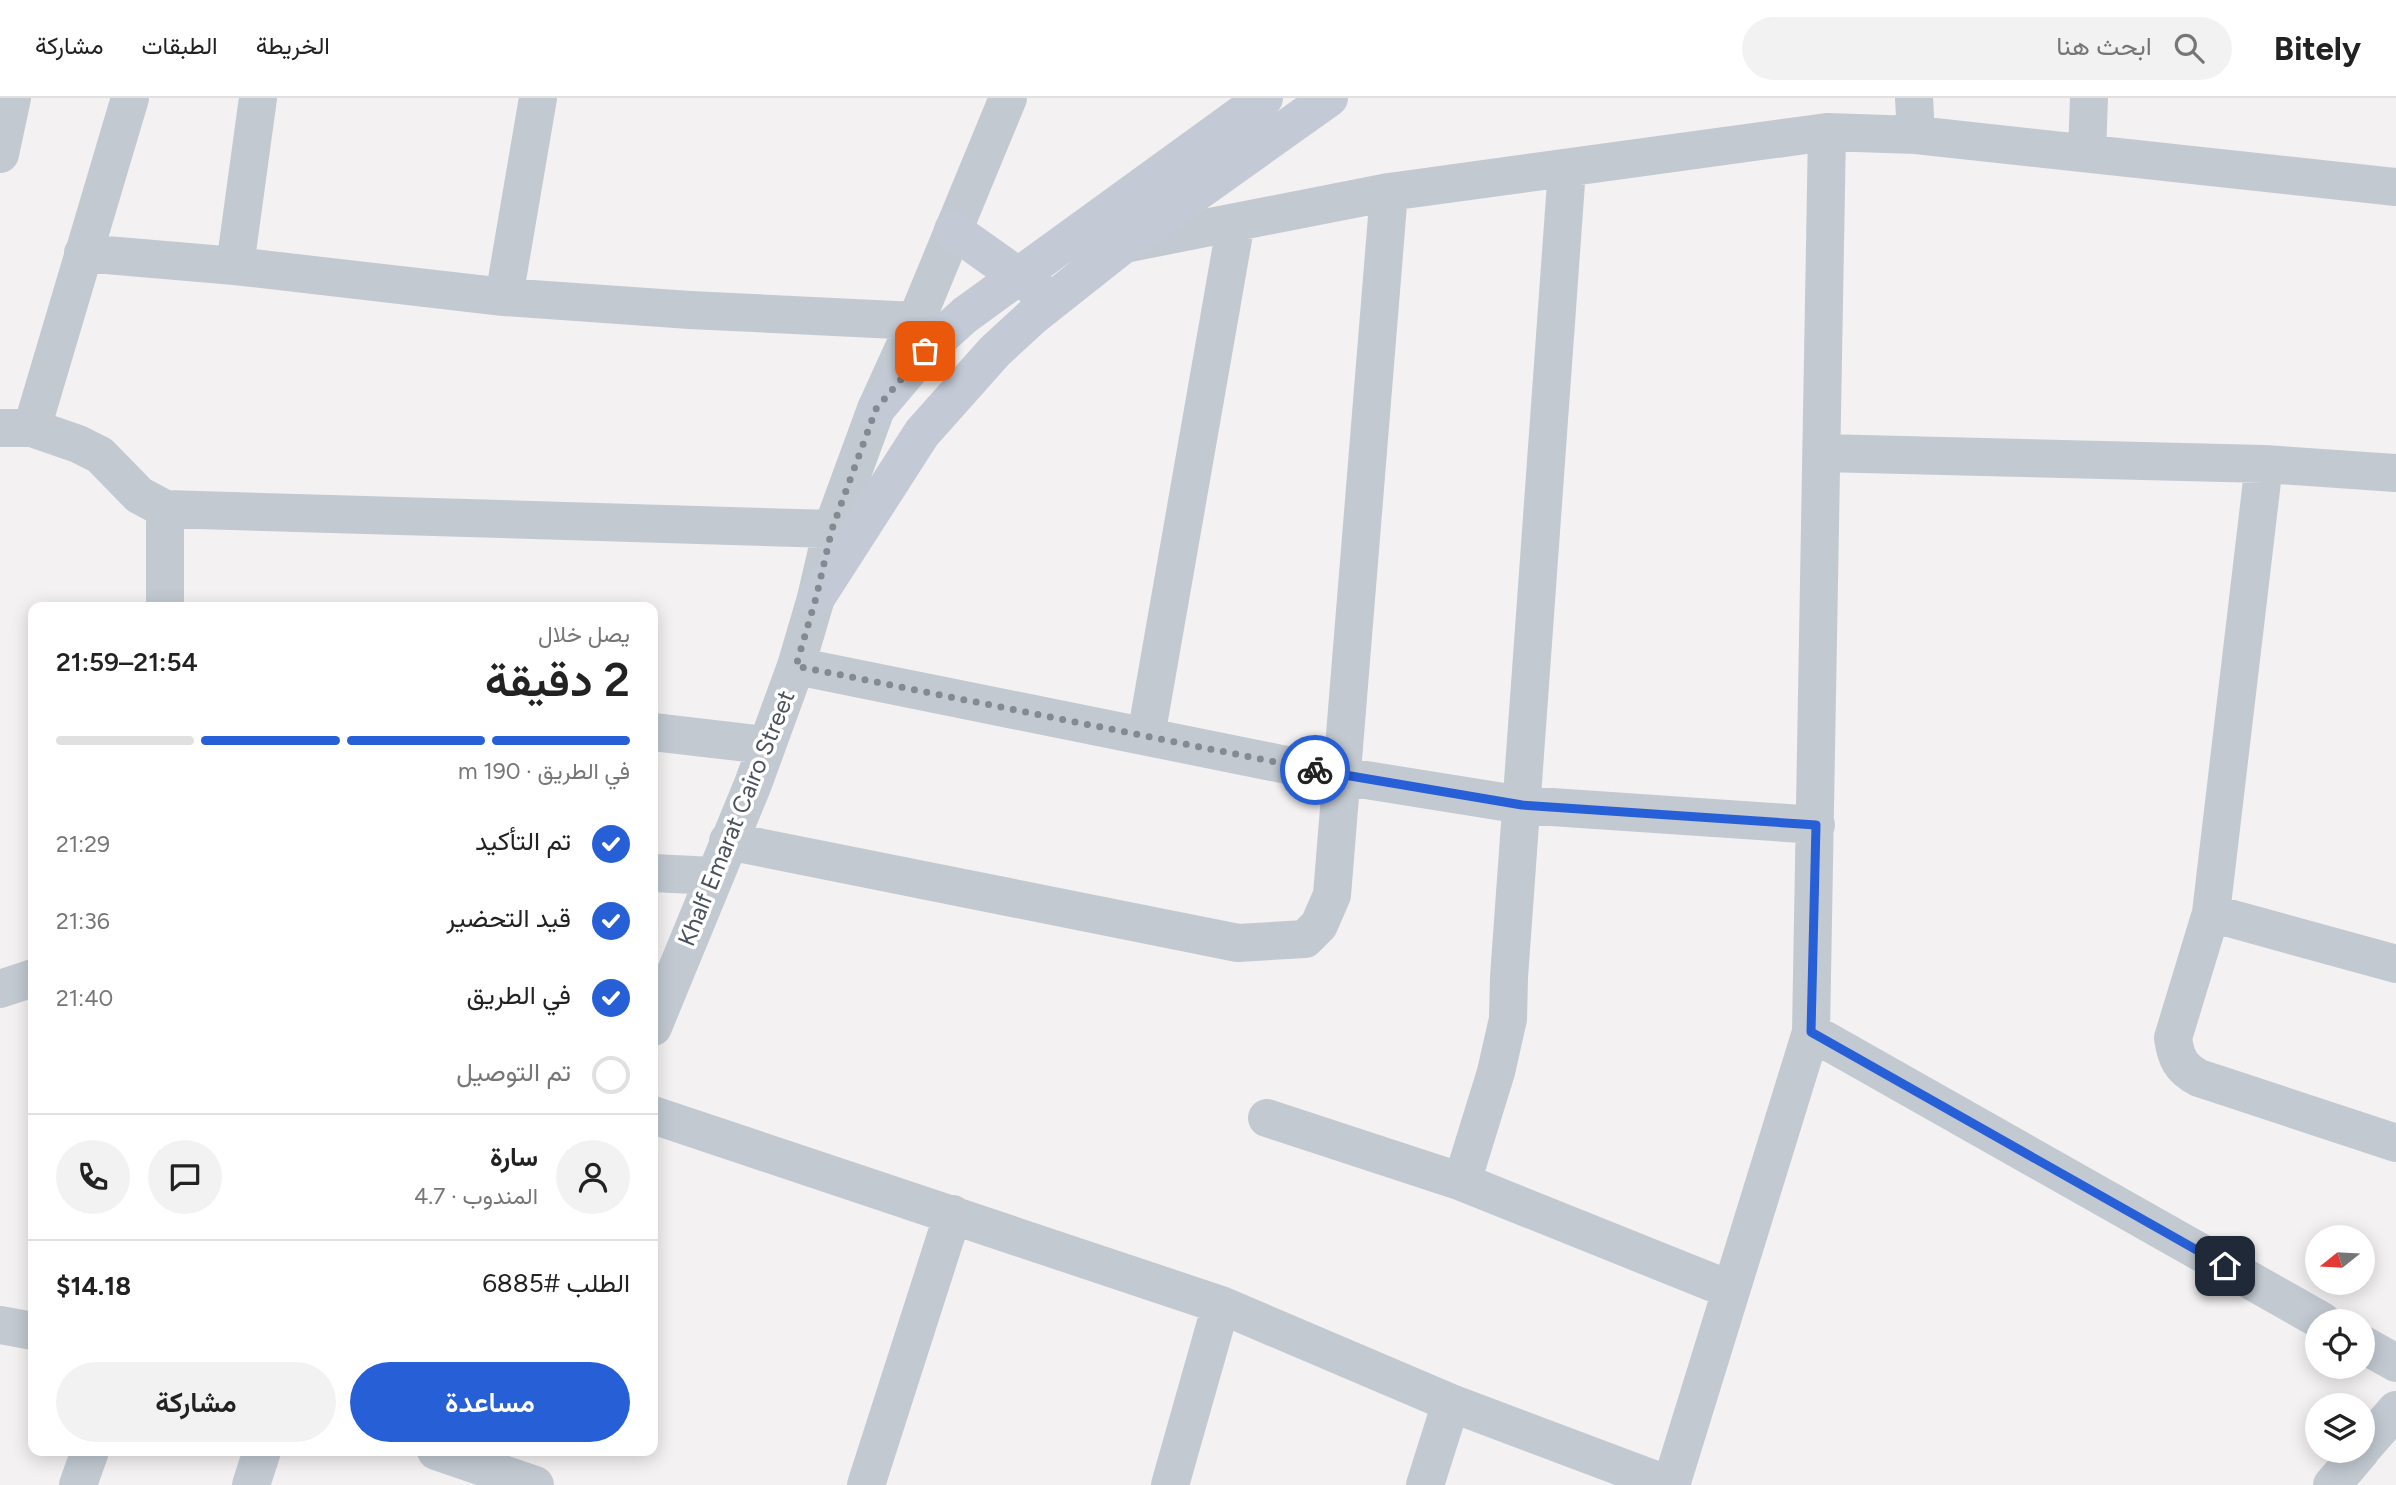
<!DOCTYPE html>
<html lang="ar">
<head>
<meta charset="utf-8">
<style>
  :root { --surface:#fff; --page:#f2f2f2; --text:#222; --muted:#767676; --line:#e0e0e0; --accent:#275fd6 }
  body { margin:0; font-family:Figtree,Vazirmatn,sans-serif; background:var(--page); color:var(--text); direction:rtl; height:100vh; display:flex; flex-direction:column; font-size:26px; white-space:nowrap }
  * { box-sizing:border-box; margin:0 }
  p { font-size:23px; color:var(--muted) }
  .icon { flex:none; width:38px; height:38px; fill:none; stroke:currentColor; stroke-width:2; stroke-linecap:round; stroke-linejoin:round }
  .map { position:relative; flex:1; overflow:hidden; direction:ltr }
  .sheet { position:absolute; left:28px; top:504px; width:630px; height:854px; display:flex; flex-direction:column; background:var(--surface); border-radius:14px; box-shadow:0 4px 18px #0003; direction:rtl }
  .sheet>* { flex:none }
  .needle { width:46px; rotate:252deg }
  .tools { position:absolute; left:2305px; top:1127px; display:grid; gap:14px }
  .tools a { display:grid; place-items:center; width:70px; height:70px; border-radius:50%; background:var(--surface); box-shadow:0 4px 18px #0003; font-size:35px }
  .pin { position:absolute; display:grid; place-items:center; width:60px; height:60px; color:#fff; margin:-30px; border-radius:14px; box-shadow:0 4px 10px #0006 }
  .courier { position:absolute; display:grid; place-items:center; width:70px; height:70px; margin:-35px; border:5px solid #275fd6; border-radius:50%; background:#fff; color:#222; box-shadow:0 2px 9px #0007 }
  .head em { font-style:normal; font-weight:600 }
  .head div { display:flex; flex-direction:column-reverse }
  .head { display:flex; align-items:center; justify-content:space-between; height:119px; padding:0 28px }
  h1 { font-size:46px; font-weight:600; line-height:52px }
  .bar { display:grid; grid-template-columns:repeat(4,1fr); gap:10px 7px; align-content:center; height:84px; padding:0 28px }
  .bar i { height:9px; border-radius:5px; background:var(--line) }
  .bar .active { background:var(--accent) }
  .bar p { grid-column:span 4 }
  .line { display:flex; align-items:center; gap:18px; padding:0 28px; border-top:2px solid var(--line) }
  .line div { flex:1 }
  .round { display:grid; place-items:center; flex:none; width:74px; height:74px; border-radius:37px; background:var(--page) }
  ol { padding:0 28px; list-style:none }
  li { display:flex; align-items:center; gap:21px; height:77px }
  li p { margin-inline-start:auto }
  li .icon { padding:7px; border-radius:50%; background:var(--accent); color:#fff; stroke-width:4 }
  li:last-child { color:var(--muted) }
  li i { width:38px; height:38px; border:4px solid var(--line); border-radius:50% }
  .cta { display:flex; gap:14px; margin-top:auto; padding:14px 28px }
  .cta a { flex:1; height:80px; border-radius:42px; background:var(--accent); color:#fff; font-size:28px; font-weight:600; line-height:80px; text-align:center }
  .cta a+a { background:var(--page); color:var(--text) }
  header { display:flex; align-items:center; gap:42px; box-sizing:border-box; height:98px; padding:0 35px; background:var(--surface); border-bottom:2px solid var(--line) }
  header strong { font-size:33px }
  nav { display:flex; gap:38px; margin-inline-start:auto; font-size:24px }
  .search { width:490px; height:63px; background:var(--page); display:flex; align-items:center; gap:18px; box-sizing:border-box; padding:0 24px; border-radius:38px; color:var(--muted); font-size:26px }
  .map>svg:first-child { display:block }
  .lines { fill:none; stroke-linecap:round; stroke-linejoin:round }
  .street { stroke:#c2c9d1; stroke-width:38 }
  .secondary { stroke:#c3cad5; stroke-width:38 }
  .done { stroke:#858991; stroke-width:7; stroke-dasharray:0 12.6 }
  .route { stroke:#275fd6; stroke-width:9 }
  .labels { text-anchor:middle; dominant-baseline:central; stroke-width:7; stroke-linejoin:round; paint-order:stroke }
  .street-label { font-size:24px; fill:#4a515d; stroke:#fff }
</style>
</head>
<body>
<header>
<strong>Bitely</strong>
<div class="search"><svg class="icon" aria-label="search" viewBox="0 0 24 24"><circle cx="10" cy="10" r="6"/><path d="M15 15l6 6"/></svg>ابحث هنا</div>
<nav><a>الخريطة</a><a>الطبقات</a><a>مشاركة</a></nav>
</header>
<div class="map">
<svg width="2396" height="1387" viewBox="0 0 2396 1387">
  <rect width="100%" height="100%" fill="#f3f1f1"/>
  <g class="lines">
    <path class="street" d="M1914 0 1916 37
      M2087 55 2089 0
      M0 56 12 0
      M1124 146 1389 94 1827 34 1916 37 2396 89
      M83 155 235 168 504 199 690 212 916 223
      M235 168 258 0
      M504 199 538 0
      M0 330H32L78 346 100 357 139 397 165 411 832 431
      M32 330 130 0
      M1823 355 2264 366 2396 375
      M2264 366 2211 815 2396 866
      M165 411V509
      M796 568 1341 678 1522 707 1816 727
      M653 634 766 647
      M1146 638 1236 124
      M728 743 1238 845 1305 841 1319 827 1332 797 1389 94
      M653 775 714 778
      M2211 815 2173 940C2176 960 2180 970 2199 980L2396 1045
      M0 891 33 880
      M653 929 753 686 796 568 816 500 832 431 876 311 916 223 1008 0
      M1811 934 2322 1223
      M653 1017 1221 1207 1451 1305 1669 1387
      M1267 1020 1462 1084 1731 1192
      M1462 1084 1496 974 1508 921 1509 879 1567 71
      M0 1227 33 1233
      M2362 1246 2396 1265
      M2362 1351 2396 1312
      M436 1353 535 1387
      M78 1387 90 1353
      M251 1387 262 1353
      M866 1387 953 1116
      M1170 1387 1221 1207
      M1425 1387 1451 1305
      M1671 1387 1811 934 1827 34
      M2332 1387 2361 1353"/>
    <path class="secondary" d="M953 132 1039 193
      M876 311 925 253 965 217 1264 0
      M816 500 922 335 995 253 1033 218 1124 146 1329 0"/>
  </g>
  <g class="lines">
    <path class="done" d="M925 253 876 311 832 431 816 500 796 568 1315 672"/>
    <path class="route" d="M1315 672 1522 707 1816 727 1811 934 2225 1168"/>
  </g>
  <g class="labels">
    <g class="street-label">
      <text transform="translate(736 720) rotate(-68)">Khalf Emarat Cairo Street</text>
    </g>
  </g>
</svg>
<div class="tools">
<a><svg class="needle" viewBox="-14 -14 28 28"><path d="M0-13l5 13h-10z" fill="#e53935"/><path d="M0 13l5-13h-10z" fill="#767676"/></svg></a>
<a><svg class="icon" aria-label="locate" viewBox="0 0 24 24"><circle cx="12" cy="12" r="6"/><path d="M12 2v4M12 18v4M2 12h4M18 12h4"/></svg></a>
<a><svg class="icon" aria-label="layers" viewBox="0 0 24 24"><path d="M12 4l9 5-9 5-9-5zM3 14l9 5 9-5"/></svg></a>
</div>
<div class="pin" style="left:925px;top:253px;background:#ea580c"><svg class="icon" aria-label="bag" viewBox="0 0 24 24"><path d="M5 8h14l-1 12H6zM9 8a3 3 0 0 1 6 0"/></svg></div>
<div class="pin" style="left:2225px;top:1168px;background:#1f2937"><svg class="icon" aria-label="home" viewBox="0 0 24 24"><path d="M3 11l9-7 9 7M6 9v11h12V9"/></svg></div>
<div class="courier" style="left:1315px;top:672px"><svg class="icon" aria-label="bike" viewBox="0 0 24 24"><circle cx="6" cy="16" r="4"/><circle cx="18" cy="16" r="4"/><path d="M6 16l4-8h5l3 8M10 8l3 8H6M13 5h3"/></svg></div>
<section class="sheet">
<div class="head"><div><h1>2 دقيقة</h1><p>يصل خلال</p></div><em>21:54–21:59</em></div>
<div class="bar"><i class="active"></i><i class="active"></i><i class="active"></i><i></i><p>في الطريق · 190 m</p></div>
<ol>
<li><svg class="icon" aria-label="check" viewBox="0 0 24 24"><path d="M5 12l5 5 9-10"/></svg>تم التأكيد<p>21:29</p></li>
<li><svg class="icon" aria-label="check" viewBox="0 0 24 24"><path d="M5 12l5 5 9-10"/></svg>قيد التحضير<p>21:36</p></li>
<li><svg class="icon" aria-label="check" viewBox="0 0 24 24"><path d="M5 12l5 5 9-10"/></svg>في الطريق<p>21:40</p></li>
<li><i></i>تم التوصيل</li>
</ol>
<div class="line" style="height:126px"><a class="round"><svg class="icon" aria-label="person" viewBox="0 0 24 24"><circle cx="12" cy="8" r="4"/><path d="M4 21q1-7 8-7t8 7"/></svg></a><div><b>سارة</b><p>المندوب · 4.7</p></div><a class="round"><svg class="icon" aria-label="chat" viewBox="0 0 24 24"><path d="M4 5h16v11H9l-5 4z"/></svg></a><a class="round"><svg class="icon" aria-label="phone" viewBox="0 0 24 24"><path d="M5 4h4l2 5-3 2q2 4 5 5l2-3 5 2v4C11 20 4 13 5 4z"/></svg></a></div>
<div class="line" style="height:91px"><div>الطلب #6885</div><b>$14.18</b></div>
<div class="cta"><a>مساعدة</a><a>مشاركة</a></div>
</section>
</div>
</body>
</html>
